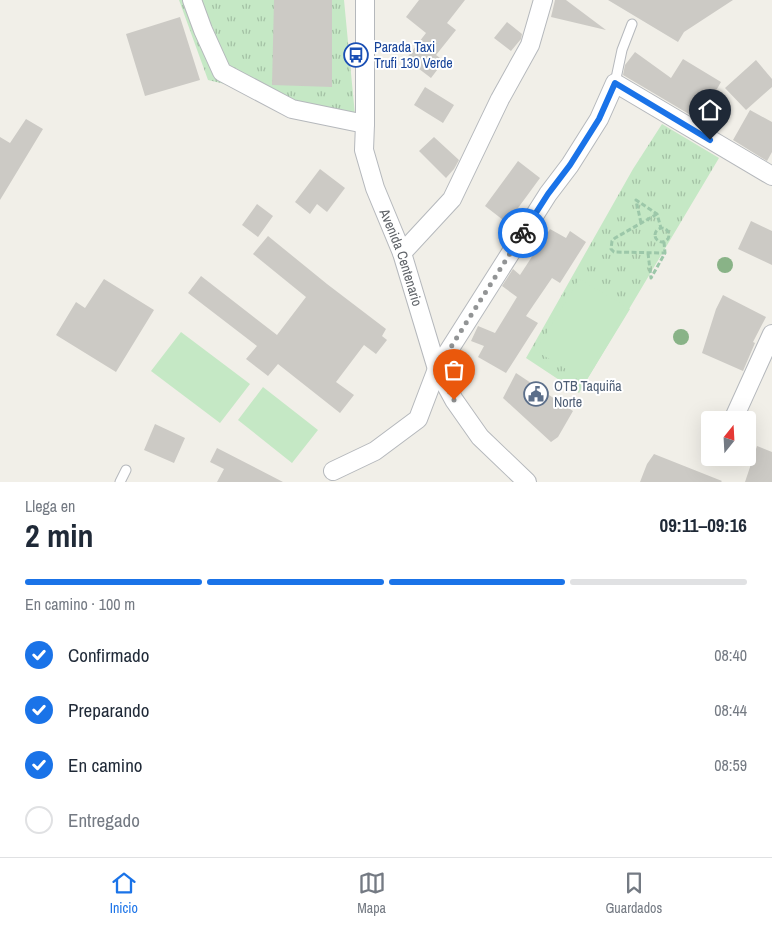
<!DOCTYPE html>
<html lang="es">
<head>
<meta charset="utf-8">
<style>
  :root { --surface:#fff; --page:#f6f6f7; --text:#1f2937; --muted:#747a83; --line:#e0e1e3; --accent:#1a73e8 }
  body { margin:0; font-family:"Archivo Narrow",sans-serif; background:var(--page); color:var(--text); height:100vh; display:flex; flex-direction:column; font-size:19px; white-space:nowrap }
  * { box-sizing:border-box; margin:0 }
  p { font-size:16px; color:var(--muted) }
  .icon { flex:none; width:28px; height:28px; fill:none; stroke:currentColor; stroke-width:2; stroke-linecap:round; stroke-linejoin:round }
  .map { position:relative; height:482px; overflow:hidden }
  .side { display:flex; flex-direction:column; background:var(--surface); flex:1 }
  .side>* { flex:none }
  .needle { width:32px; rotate:18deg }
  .tools { position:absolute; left:701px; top:411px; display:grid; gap:10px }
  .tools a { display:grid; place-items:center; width:55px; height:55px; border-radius:5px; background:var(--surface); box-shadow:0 5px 20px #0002; font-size:25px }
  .pin { position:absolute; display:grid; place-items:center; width:42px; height:42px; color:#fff; margin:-51px -21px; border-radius:50% 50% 50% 0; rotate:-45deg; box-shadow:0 0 5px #0007 }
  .pin .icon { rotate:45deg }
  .courier { position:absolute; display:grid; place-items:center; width:50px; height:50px; margin:-25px; border:4px solid #1a73e8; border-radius:50%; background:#fff; color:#222; box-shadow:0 1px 6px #0007 }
  .headline em { font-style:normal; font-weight:700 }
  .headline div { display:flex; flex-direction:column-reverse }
  .headline { display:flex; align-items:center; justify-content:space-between; height:85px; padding:0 25px }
  h1 { font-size:32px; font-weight:700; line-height:38px }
  .bar { display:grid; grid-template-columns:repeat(4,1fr); gap:8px 5px; align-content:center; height:60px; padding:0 25px }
  .bar i { height:6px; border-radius:4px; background:var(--line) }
  .bar .active { background:var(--accent) }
  .bar p { grid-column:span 4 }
  ol { padding:0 25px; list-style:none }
  li { display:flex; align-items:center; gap:15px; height:55px }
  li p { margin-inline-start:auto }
  li .icon { padding:5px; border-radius:50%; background:var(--accent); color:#fff; stroke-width:4 }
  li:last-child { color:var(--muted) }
  li i { width:28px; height:28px; border:2px solid var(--line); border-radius:50% }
  .tab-bar { display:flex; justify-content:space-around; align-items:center; height:70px; border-top:1px solid var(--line); background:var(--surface); font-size:14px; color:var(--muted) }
  .tab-bar a { display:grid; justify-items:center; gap:2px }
  .tab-bar .active { color:var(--accent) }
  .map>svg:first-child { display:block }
  .grass { fill:url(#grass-tufts) }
  .park { fill:#c5e8c5 }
  .building { fill:#cccac5 }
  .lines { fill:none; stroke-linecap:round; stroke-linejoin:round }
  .service-casing { stroke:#b5b8bc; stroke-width:11 }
  .minor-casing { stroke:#b5b8bc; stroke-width:20 }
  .path { stroke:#9cc7a9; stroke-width:3; stroke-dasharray:5 2.5; stroke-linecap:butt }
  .service { stroke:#fff; stroke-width:9 }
  .minor { stroke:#fff; stroke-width:18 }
  .tree { fill:#89b387 }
  .done { stroke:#929495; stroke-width:5; stroke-dasharray:0 9 }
  .route { stroke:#1a73e8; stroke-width:6 }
  .labels { text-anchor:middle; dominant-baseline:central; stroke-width:4; stroke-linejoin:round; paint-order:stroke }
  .transit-label { font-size:14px; fill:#164399; stroke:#fff; text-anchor:start }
  .street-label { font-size:14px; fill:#5f6368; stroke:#fff }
  .service-label { font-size:14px; fill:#4e5e75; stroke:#fff; text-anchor:start }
</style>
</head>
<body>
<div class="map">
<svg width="772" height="482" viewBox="0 0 772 482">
  <defs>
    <pattern id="grass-tufts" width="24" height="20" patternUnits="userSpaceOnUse" patternTransform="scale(1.25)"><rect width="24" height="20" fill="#c5e8c5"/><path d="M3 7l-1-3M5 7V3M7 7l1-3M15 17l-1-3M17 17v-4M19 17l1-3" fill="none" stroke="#a3c0a4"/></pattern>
  </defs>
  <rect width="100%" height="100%" fill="#f1efe8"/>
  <path class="grass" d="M179 0H344L355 115 208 80Z
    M662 124 719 158 579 393 526 358 633 169Z"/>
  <path class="park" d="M579 279 630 309 586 381 536 351Z
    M181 332 250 384 220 423 151 371Z
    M263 387 318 430 292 463 238 420Z"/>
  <path class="building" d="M274 0H332V87L272 85Z
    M419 0H465L447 23 456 30 436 55 444 61 431 78 406 59 426 33 406 17Z
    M555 0H566L606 30 551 17Z
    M608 0H733L684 32 678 42Z
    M180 17 200 80 145 96 126 34Z
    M507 22 522 34 521 39 511 51 494 38Z
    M635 52 671 78 683 59 721 82 699 120 623 75 625 65Z
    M756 60 772 79V87L746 110 725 88Z
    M425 87 454 105 443 123 414 105Z
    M750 110 772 122V152L767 161 733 140Z
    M26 119 43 129 0 200V137L10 143Z
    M434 137 459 160 454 169 446 178 419 151Z
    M518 161 540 178 507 223 485 206Z
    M320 169 345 188 327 212 317 204 310 214 295 202Z
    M257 204 273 216 258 237 242 225Z
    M751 221 772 231V265L738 249Z
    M550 229 566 238 570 231 586 242 560 283 552 278 526 316 538 323 506 373 478 357 484 346 471 341 478 326 495 333 517 297 502 286 513 269 520 275Z
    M268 236 327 284 386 329 382 336 387 340 376 354 364 345 336 382 354 395 340 413 278 364 268 376 246 359 257 346 188 293 201 276 277 335 306 297 253 254Z
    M104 279 154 310 116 372 56 335 76 302 85 308Z
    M723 295 766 317 753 342 755 343 743 371 702 353 716 309Z
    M516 373 573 411 558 437 551 442 503 398Z
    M155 424 185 438 174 463 144 450Z
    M757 446 772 452V482H745Z
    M217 448 283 482H217L224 469 210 462Z
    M654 454 722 481 721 482H640L647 464Z"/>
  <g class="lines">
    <g class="service-casing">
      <path id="service" d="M615 83 622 50 632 24
        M120 482 126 470"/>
    </g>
    <g class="minor-casing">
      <g id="minor">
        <path d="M192 0 203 30 222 72 292 109 365 124"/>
        <path id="s1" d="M365 0V124L364 150 375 188 402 253 437 369 454 400 480 437 527 482"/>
        <path d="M402 253 452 199 500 99 530 45 543 0"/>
        <path d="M733 420 772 334"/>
        <path d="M333 471 375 451 418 419 437 369 548 194 570 165 599 119 615 83 772 176"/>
      </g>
    </g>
    <path class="path" d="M657 214 615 238 612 241 611 249 614 252 665 253
      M641 223 636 200 657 214 661 228
      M655 235a7 7 0 1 1 14 0a7 7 0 1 1-14 0Z
      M648 253 651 278 665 253 664 242"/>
    <use href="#service" class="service"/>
    <use href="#minor" class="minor"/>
  </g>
  <g class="tree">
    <circle cx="725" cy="265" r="8"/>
    <circle cx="681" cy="337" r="8"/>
  </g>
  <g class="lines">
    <path class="done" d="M454 400 437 369 523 233"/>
    <path class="route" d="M523 233 548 194 570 165 599 119 615 83 710 140"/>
  </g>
  <defs>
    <g id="bus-ring" transform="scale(1.25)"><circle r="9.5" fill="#fff" stroke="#1a4fb4" stroke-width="1.5"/><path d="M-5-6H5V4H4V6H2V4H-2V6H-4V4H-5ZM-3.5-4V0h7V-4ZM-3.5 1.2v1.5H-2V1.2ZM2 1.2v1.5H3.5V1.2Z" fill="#1a4fb4"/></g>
    <g id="civic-ring" transform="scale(1.25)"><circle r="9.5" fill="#fff" stroke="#5c6f8a" stroke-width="1.5"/><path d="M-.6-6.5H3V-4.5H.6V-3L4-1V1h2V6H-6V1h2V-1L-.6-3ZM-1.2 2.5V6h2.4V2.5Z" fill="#5c6f8a"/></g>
  </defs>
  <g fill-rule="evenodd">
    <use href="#bus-ring" x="356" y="55"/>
    <use href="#civic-ring" x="536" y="394"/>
  </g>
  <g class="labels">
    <g class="transit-label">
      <text x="374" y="47">Parada Taxi<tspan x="374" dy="16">Trufi 130 Verde</tspan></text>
    </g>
    <g class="street-label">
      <text stroke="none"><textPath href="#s1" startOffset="264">Avenida Centenario</textPath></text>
    </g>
    <g class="service-label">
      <text x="554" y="386">OTB Taquiña<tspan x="554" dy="16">Norte</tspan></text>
    </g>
  </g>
</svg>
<div class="tools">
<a><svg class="needle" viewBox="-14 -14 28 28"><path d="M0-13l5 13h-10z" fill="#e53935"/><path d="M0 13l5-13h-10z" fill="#747a83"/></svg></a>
</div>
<div class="pin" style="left:454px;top:400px;background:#ea580c"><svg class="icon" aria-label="bag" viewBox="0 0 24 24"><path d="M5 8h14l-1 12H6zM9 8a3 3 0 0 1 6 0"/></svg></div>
<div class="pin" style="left:710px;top:140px;background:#1f2937"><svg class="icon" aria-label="home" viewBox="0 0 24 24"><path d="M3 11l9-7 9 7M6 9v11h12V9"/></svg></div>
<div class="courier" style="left:523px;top:233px"><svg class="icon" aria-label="bike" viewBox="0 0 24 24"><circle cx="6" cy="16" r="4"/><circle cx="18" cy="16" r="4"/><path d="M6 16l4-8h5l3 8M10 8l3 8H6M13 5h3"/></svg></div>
</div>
<section class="side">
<div class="headline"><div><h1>2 min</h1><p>Llega en</p></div><em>09:11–09:16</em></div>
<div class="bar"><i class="active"></i><i class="active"></i><i class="active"></i><i></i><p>En camino · 100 m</p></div>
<ol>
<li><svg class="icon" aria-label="check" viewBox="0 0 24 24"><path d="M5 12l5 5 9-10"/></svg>Confirmado<p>08:40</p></li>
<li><svg class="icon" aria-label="check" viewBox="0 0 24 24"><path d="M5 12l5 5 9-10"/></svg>Preparando<p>08:44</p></li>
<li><svg class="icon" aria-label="check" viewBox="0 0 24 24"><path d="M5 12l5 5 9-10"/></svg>En camino<p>08:59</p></li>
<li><i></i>Entregado</li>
</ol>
</section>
<nav class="tab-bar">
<a class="active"><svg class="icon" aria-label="home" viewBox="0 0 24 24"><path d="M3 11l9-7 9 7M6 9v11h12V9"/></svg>Inicio</a>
<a><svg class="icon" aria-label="map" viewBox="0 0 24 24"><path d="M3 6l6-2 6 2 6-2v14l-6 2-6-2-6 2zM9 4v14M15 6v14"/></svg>Mapa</a>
<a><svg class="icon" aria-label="saved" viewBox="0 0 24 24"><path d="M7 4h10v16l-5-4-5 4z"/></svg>Guardados</a>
</nav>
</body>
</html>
